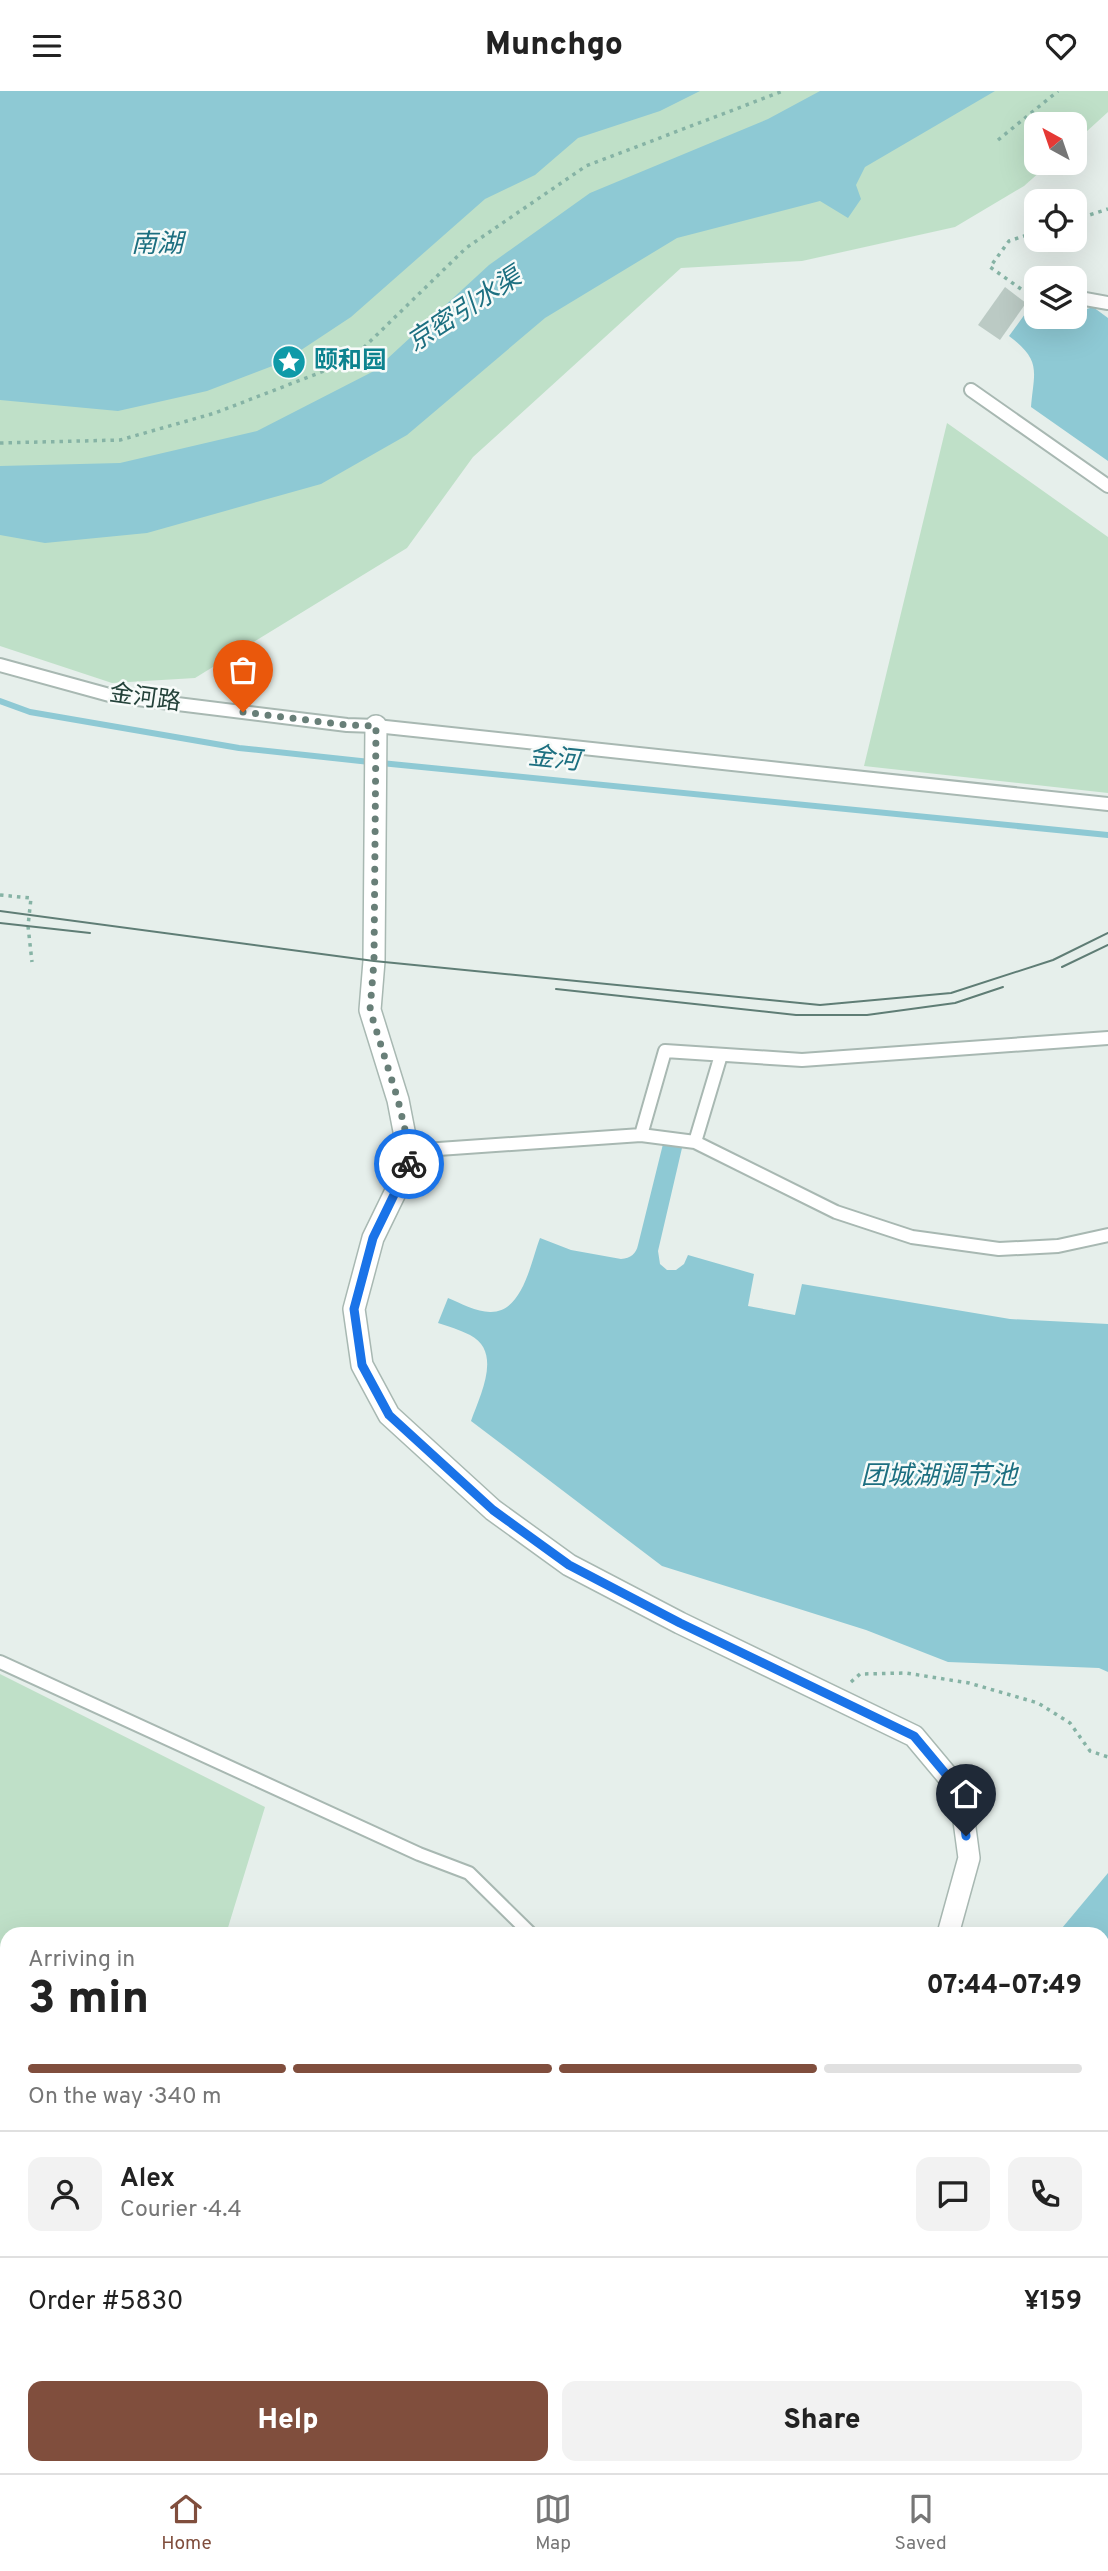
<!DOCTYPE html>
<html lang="en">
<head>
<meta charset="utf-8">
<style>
  :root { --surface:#fff; --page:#f2f2f2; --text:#222; --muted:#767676; --line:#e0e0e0; --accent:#804e3d }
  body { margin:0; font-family:Overpass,"Noto Sans SC",sans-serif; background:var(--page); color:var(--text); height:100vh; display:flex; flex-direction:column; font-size:26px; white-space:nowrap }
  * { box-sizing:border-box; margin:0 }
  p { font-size:23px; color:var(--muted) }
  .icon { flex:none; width:38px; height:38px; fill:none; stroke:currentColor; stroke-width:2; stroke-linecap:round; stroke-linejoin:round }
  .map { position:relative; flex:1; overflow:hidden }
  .sheet { position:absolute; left:0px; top:1836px; width:1110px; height:548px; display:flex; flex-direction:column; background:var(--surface); border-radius:21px 21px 0 0; box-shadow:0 7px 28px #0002 }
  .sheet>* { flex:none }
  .needle { width:46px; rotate:320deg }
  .tools { position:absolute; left:1024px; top:21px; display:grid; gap:14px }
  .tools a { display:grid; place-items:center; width:63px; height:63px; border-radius:14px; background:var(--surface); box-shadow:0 7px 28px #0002; font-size:35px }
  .pin { position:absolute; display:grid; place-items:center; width:60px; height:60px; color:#fff; margin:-72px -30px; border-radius:50% 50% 50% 0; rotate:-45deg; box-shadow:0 0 7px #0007 }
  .pin .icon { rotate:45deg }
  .courier { position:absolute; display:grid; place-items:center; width:70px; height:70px; margin:-35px; border:5px solid #1a73e8; border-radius:50%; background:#fff; color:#222; box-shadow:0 2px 9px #0007 }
  .summary em { font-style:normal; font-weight:800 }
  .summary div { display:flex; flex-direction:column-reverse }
  .summary { display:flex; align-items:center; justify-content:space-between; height:119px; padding:0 28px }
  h1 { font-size:46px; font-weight:800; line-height:52px }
  .bar { display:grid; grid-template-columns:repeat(4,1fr); gap:10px 7px; align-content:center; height:84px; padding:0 28px }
  .bar i { height:9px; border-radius:5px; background:var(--line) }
  .bar .current { background:var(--accent) }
  .bar p { grid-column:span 4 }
  .line { display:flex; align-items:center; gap:18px; padding:0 28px; border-top:2px solid var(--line) }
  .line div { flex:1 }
  .round { display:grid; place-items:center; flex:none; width:74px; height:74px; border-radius:14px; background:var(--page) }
  .primary-button { display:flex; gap:14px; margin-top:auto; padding:14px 28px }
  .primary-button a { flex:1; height:80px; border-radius:14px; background:var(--accent); color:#fff; font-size:28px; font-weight:800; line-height:80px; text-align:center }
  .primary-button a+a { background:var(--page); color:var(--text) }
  header { display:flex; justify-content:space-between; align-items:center; height:91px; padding:0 28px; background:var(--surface); font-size:32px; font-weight:800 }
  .tabs { display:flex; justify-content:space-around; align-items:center; height:98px; border-top:2px solid var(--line); background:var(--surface); font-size:19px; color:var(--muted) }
  .tabs a { display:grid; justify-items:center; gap:4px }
  .tabs .current { color:var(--accent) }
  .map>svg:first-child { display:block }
  .green { fill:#bfe0c8 }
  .water { fill:#8ec9d4 }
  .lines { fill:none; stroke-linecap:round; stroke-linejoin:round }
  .stream { stroke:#8ec9d4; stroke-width:6 }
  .building { fill:#bbcac4 }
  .service-casing { stroke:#a8b8b2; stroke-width:16 }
  .minor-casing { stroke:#a8b8b2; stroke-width:24 }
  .path { stroke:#86b3a5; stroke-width:3.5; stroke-dasharray:3.5 5; stroke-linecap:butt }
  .service { stroke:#fff; stroke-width:12 }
  .minor { stroke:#fff; stroke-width:21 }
  .tram { stroke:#5f7d75; stroke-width:2 }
  .done { stroke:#687f78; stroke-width:7; stroke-dasharray:0 12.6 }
  .route { stroke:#1a73e8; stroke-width:9 }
  .labels { text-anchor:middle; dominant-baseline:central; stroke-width:5; stroke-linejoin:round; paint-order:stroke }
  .culture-label { font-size:24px; font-weight:bold; fill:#0d838f; stroke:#f7fbf9; text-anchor:start }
  .street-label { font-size:24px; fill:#24423a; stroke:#f7fbf9 }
  .water-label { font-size:26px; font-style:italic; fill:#1c6f80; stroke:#f7fbf9 }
</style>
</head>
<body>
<header><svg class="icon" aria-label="menu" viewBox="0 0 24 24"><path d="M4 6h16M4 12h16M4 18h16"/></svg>Munchgo<svg class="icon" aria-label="heart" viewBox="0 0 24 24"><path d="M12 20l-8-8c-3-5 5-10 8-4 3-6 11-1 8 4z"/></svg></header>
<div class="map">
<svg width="1108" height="2382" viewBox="0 0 1108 2382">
  <rect width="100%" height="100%" fill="#e6efeb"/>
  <path class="green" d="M0 0H1108V21L1075 51 1074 33H1036V72H1050L1024 95 955 136 802 170 681 177 473 366 407 457 195 587 112 592 0 555Z
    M947 332 1108 446V702L864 675Z
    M0 1583 265 1716 226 1843H7V1891L0 1889Z"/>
  <path class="water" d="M0 0H700L660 20 578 47 535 84 485 108 351 226 283 271 207 300 118 320 0 309Z
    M820 0H995L865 76 856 94 861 108 848 127 820 110 677 147 545 227 407 344 321 393 147 442 45 452 0 444V375L120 372 257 340 374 280 489 174 590 102 768 28Z
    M1093 216 1108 227V370L1031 316C1034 280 1042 270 1009 245L1025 223 1044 237 1076 232 1087 218Z
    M663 1053 682 1057 658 1160 660 1173 667 1179H676L684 1173 688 1164 754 1183 748 1215 795 1224 802 1193 1010 1228 1108 1233V1581L1099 1577 948 1571 866 1539 662 1475 471 1330C480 1304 503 1261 470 1244 460 1239 448 1235 438 1232L448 1207C460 1212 477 1221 490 1221 523 1222 531 1170 540 1147L571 1159 621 1168C631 1167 636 1163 638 1154Z
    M1108 1782V2176L1102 2155V1843H1057Z"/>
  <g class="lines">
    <path class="stream" d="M0 610 30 621 239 657 370 671
      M381 672 1108 744"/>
  </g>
  <path class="building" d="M1005 196 1026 212 1000 249 978 234Z"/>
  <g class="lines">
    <g class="service-casing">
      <path id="service" d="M1074 206 1108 212
        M1033 207H1036
        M971 299 1108 395
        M0 574 113 605 347 634 376 635 1108 713
        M641 1044 665 960 802 969 1108 947
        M695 1051 721 964
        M410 1060 641 1044 695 1051 836 1121 912 1146 999 1158 1058 1155 1108 1144
        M0 1571 419 1763 469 1782 531 1843
        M0 2222 7 2224
        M480 2376 486 2382
        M595 2382 599 2376"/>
    </g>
    <g class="minor-casing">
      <path id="minor" d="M376 635 374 870 370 919 398 1009 410 1071 373 1147 354 1218 362 1274 389 1324 493 1419 569 1474 680 1532 914 1645 960 1700 969 1767 948 1843
        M1047 2382 1048 2376"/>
    </g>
    <path class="path" d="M998 49 1058 0
      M1074 129 1108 118
      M1021 198 990 176 1009 150 1036 141
      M0 352 120 349 215 322 350 270 466 157 586 75 783 0
      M0 804 31 807 28 835 32 871
      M851 1591 860 1583 906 1582 969 1592 1038 1612 1070 1632 1090 1660 1108 1666
      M864 2382 866 2376"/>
    <use href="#service" class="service"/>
    <use href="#minor" class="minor"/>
    <path class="tram" d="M0 820 374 870 820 914 951 902 1053 869 1108 842
      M0 832 90 842
      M1062 876 1108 854
      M556 898 796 924H867L955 912 1003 896"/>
  </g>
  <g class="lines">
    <path class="done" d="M243 621 347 634 376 635 374 870 370 919 398 1009 410 1060 409 1073"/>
    <path class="route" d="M409 1073 373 1147 354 1218 362 1274 389 1324 493 1419 569 1474 680 1532 914 1645 960 1700 966 1745"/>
  </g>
  <defs>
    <g id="sight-disc" transform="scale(1.75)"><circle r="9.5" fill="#0f9aa8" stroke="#f7fbf9"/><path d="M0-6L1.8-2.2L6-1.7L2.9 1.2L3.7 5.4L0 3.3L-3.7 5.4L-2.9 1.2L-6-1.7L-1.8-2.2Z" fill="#fff"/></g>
  </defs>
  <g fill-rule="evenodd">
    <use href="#sight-disc" x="289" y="271"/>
  </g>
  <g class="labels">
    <g class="culture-label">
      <text x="314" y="271">颐和园</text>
    </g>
    <g class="street-label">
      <text transform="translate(145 608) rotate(8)">金河路</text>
    </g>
    <g class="water-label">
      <text x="157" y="154">南湖</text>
      <text transform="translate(465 220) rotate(-33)">京密引水渠</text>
      <text transform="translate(554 669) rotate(6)">金河</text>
      <text x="939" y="1386">团城湖调节池</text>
    </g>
  </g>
</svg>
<div class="tools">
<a><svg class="needle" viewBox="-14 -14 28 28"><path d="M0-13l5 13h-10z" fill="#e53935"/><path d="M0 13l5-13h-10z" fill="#767676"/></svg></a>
<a><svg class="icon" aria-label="locate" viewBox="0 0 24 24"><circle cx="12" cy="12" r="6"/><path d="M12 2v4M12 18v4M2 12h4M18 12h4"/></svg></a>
<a><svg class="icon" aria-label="layers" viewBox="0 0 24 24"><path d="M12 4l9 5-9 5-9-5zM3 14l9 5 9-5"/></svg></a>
</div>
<div class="pin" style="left:243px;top:621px;background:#ea580c"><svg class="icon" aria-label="bag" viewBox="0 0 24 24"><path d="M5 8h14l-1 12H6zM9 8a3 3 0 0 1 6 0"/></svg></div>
<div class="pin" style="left:966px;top:1745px;background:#1f2937"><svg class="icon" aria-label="home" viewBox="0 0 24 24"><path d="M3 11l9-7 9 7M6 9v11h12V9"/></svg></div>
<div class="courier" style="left:409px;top:1073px"><svg class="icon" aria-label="bike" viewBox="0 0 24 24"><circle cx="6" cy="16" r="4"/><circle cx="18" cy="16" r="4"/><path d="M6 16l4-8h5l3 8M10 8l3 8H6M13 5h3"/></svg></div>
<section class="sheet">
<div class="summary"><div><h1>3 min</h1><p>Arriving in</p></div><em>07:44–07:49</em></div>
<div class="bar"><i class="current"></i><i class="current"></i><i class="current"></i><i></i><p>On the way · 340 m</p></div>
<div class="line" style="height:126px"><a class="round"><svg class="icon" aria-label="person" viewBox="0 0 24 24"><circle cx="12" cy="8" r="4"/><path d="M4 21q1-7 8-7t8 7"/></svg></a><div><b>Alex</b><p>Courier · 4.4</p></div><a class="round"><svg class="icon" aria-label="chat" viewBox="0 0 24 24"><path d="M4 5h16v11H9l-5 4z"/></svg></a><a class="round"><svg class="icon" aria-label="phone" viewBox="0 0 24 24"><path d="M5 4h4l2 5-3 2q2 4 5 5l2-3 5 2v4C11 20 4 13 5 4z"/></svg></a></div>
<div class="line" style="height:91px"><div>Order #5830</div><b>¥159</b></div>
<div class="primary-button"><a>Help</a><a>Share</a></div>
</section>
</div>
<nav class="tabs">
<a class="current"><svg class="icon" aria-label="home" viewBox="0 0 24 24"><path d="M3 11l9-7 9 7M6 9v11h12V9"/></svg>Home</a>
<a><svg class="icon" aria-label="map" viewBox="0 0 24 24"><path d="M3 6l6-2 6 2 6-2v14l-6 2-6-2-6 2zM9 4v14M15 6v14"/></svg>Map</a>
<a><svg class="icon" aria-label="saved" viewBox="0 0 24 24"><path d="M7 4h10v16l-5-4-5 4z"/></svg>Saved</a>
</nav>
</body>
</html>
